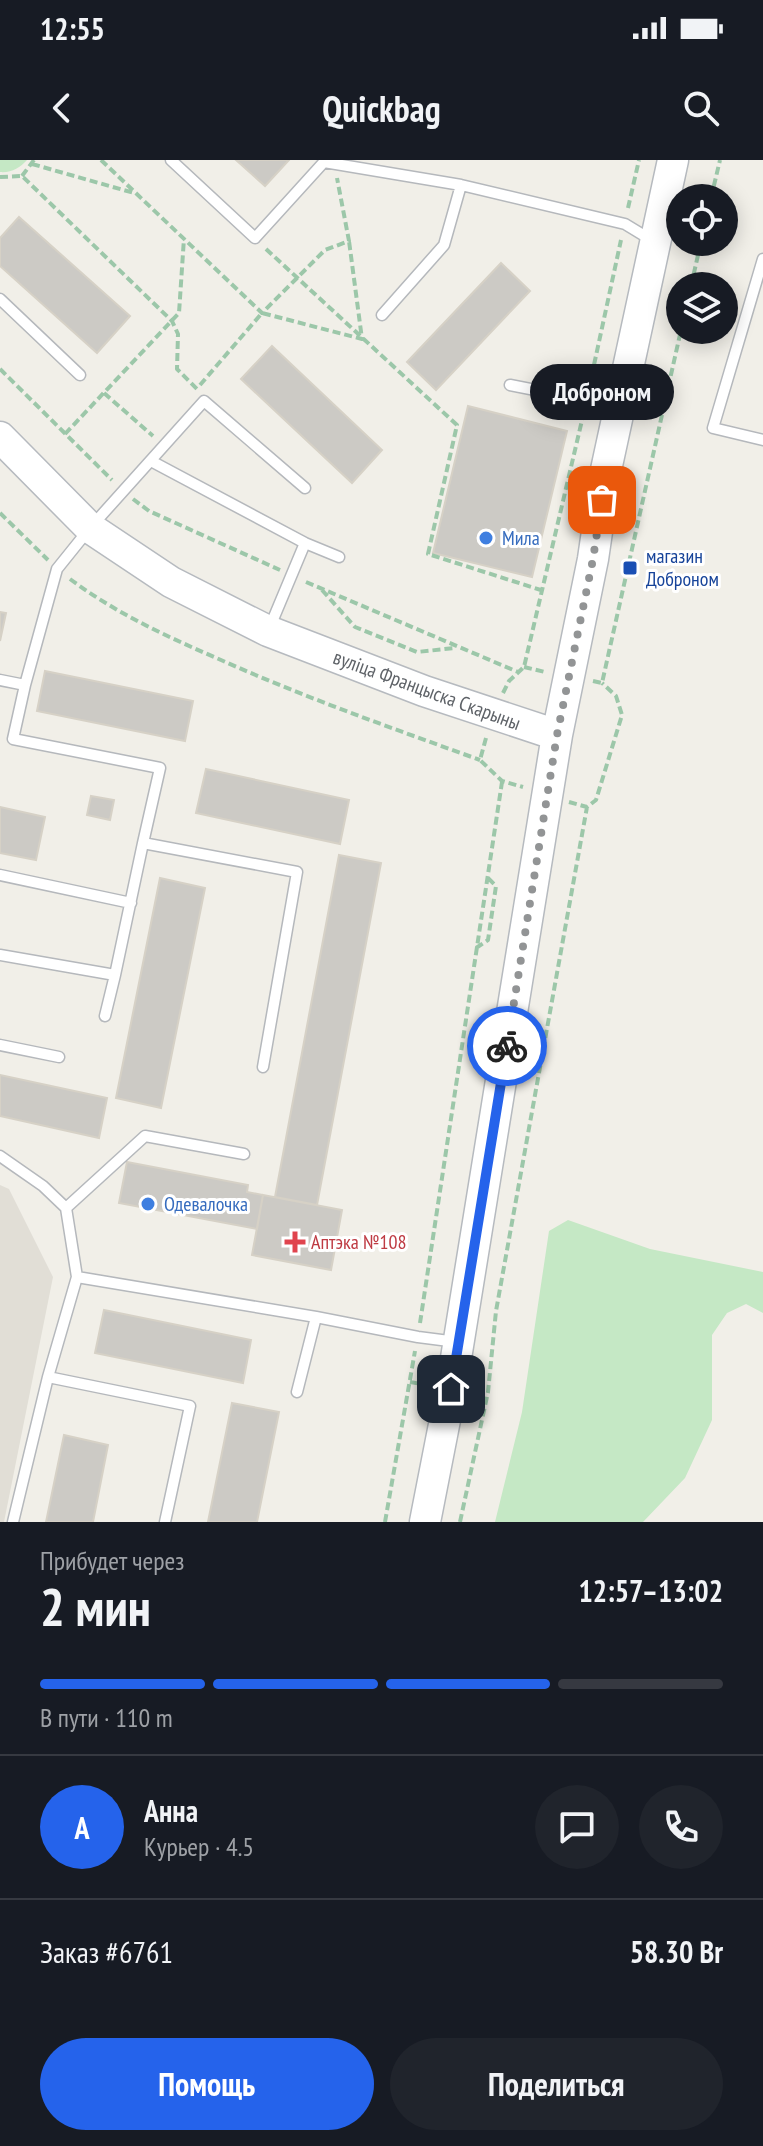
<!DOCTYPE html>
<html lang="ru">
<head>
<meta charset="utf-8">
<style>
  :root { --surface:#171b24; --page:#20242c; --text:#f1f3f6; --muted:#9ea1a6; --line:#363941; --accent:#2563eb }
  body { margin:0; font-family:"PT Sans Narrow",sans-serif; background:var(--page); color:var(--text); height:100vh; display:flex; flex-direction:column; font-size:30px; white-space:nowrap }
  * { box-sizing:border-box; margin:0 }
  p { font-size:26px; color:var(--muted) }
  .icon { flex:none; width:44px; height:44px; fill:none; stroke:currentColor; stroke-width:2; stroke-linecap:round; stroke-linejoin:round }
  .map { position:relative; height:1362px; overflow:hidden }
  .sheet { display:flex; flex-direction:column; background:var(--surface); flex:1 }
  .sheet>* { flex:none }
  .fabs { position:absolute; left:666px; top:24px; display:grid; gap:16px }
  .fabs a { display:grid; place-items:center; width:72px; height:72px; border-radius:50%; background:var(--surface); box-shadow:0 4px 20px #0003; font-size:40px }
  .pin { position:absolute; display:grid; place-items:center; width:68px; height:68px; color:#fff; margin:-34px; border-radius:16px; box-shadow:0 4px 12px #0006 }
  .courier { position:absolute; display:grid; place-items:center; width:80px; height:80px; margin:-40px; border:6px solid #2563eb; border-radius:50%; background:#fff; color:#222; box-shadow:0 2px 10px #0007 }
  .bubble { position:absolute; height:56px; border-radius:28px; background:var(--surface); box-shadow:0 4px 20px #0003; font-size:26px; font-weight:600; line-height:56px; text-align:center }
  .overview em { font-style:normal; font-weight:600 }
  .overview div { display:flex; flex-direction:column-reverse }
  .overview { display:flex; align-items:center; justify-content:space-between; height:136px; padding:0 40px }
  h1 { font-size:52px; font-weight:600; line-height:60px }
  .bar { display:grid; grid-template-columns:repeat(4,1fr); gap:12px 8px; align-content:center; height:96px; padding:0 40px }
  .bar i { height:10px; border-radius:6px; background:var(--line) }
  .bar .current { background:var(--accent) }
  .bar p { grid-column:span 4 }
  .line { display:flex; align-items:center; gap:20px; padding:0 40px; border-top:2px solid var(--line) }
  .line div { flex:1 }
  .round { display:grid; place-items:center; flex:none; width:84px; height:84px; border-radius:42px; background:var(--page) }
  .button { display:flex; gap:16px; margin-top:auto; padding:16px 40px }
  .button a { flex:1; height:92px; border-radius:48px; background:var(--accent); color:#fff; font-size:32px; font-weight:600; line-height:92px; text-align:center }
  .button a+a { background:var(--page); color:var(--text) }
  .status { display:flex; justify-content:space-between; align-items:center; height:56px; padding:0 40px; background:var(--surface); direction:ltr }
  .status svg { height:22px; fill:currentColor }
  header { display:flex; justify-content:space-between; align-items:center; height:104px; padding:0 40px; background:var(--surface); font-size:36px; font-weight:600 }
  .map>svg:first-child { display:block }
  .education { fill:#e1ded6 }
  .green { fill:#c5e8c5 }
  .building { fill:#cccac5; stroke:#d6d1c6; stroke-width:2 }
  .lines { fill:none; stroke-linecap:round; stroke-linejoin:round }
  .lane-casing { stroke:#b5b8bc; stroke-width:13 }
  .secondary-casing { stroke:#b6babf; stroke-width:33 }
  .path { stroke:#9cc7a9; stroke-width:4; stroke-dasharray:8 4; stroke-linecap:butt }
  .lane { stroke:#fff; stroke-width:10 }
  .secondary { stroke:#fff; stroke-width:30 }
  .done { stroke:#929495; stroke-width:8; stroke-dasharray:0 14.4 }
  .route { stroke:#2563eb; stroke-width:10 }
  .shop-dot { fill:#3f7fe0; stroke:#fff; stroke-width:3 }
  .transit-dot { fill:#1a4fb4; stroke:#fff; stroke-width:3 }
  .health-dot { fill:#e0444e; stroke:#fff; stroke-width:3 }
  .labels { text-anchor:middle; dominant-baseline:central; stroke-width:6; stroke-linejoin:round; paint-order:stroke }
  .shop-label { font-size:20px; fill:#366cbe; stroke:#fff; text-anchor:start }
  .transit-label { font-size:20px; fill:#164399; stroke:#fff; text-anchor:start }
  .street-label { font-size:20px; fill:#5f6368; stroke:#fff }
  .health-label { font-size:20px; fill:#be3a42; stroke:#fff; text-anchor:start }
</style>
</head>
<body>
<div class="status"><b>12:55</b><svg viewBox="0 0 49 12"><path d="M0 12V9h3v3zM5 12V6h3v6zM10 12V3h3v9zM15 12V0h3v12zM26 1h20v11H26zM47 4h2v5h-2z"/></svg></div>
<header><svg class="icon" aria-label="back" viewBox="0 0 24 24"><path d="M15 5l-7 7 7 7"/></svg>Quickbag<svg class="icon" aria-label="search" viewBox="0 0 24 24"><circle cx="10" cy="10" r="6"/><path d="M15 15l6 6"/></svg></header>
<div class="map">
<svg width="763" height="1362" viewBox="0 0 763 1362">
  <rect width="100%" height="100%" fill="#f1efe8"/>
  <path class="education" d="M0 1025 9 1029 53 1117 4 1362H0Z"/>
  <path class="green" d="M0 0H27C20 8 11 13 0 12Z
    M568 1060 650 1089 763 1112V1153L746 1144 727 1153 712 1175V1260L685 1318 643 1362H495L522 1252 549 1071Z"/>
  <path class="building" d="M236 0H289L265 26Z
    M19 57 130 156 97 193 0 106V78Z
    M501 103 530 131 436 230 407 202Z
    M272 186 382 290 352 323 241 219Z
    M468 246 567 271 532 417 433 393Z
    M0 452 6 453 0 481Z
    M45 511 193 541 185 581 37 551Z
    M206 609 349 640 340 684 196 653Z
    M91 636 114 640 110 660 87 655Z
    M0 647 45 657 36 700 0 693Z
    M339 695 381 703 317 1045 275 1037Z
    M160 718 205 728 161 948 116 938Z
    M0 915 107 938 99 978 0 956Z
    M127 1002 248 1025 247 1032 263 1035 257 1069 119 1043Z
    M263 1035 342 1050 331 1110 252 1095Z
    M104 1150 251 1180 243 1223 95 1193Z
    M232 1243 279 1252 257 1362H208Z
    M64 1275 108 1285 93 1362H46Z"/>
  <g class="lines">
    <g class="lane-casing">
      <path id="lane" d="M171 0 255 78 324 2 461 25 625 64 653 81
        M763 99 713 268 763 280
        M0 139 80 215
        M382 155 444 85 461 25
        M510 225 576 238 609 248 613 254
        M151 301 305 383 339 397
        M269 469 305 383
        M0 520 25 525
        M0 715 131 743
        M0 795 115 815 143 683
        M105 856 115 815
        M0 885 59 897
        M263 907 297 712 143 683 160 608 13 579 25 525 57 409 90 368 204 241 305 328
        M0 996 43 1026 66 1048 77 1117 48 1217 13 1362
        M66 1048 145 976 244 994
        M77 1117 316 1157 418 1177 457 1182
        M48 1217 190 1246 165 1362
        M297 1232 316 1157"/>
    </g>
    <g class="secondary-casing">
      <path id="secondary" d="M0 277 90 368 171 422 268 471 424 531 557 575
        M425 1362 451 1229 557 575 593 399 606 310 673 0"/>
    </g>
    <path class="path" d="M101 0 262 153 325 90 349 81 337 18
      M32 4 134 33
      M22 16 34 0
      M0 17 22 16 172 161 178 174 177 209 197 229
      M711 38 720 0
      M628 48 639 0
      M266 89 457 265 428 394 544 431
      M691 126 701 82
      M0 209 112 320
      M200 225 262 153 362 179 349 81
      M589 228 621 80
      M104 233 153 276
      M65 274 179 153 184 78
      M133 339 149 351 280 410
      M0 353 48 400
      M70 419C117 454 168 477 221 500 306 538 392 568 480 600
      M306 422 518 512
      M322 430 355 467 417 492 455 488
      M524 507 545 512
      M593 521 602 523 681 170
      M503 533 509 521 524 507 583 256
      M486 578 480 600 502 621 523 627
      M569 642 587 647 596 640 622 555 616 536 602 523
      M476 788 488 780 496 726 487 717
      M420 1163 502 622
      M410 1222 427 1225
      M385 1362 415 1191
      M460 1362 488 1232 496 1151 587 647"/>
    <use href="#lane" class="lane"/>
    <use href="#secondary" class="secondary"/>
  </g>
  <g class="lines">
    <path class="done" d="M507 886 557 575 593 399 602 340"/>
    <path class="route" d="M451 1229 507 886"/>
  </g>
  <g class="shop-dot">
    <circle cx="486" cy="378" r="8"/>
    <circle cx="148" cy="1044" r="8"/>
  </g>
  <rect class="transit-dot" x="622" y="400" width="16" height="16" rx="4"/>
  <path class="health-dot" d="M291 1070h8v8h8v8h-8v8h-8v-8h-8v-8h8z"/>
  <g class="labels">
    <g class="shop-label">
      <text x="502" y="378">Мила</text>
      <text x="164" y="1044">Одевалочка</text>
    </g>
    <g class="transit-label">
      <text x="646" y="396">магазин<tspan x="646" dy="23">Доброном</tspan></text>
    </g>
    <g class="street-label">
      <text transform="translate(427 530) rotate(20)">вуліца Францыска Скарыны</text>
    </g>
    <g class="health-label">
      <text x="311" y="1082">Аптэка №108</text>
    </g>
  </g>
</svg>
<div class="fabs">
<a><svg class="icon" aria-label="locate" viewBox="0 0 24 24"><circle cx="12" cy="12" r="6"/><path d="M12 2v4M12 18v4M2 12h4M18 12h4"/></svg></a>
<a><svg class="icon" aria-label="layers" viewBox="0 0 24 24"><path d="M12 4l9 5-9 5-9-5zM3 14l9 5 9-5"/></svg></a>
</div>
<div class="pin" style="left:602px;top:340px;background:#ea580c"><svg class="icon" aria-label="bag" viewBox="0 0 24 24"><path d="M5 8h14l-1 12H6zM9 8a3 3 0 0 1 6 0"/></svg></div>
<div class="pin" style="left:451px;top:1229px;background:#1f2937"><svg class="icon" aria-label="home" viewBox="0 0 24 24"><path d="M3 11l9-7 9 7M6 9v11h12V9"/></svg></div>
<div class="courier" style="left:507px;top:886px"><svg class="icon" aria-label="bike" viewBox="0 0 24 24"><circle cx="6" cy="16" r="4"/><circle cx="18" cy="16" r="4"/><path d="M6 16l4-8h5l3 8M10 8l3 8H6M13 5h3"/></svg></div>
<div class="bubble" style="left:530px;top:204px;width:144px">Доброном</div>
</div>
<section class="sheet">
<div class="overview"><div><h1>2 мин</h1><p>Прибудет через</p></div><em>12:57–13:02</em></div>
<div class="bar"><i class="current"></i><i class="current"></i><i class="current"></i><i></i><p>В пути · 110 m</p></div>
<div class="line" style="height:144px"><b class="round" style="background:var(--accent);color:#fff">А</b><div><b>Анна</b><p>Курьер · 4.5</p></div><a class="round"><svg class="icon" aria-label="chat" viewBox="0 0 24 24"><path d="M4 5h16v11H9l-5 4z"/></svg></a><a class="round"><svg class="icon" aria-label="phone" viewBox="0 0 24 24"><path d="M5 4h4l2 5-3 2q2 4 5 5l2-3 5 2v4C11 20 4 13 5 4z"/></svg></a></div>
<div class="line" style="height:104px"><div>Заказ #6761</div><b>58.30 Br</b></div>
<div class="button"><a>Помощь</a><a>Поделиться</a></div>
</section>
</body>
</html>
